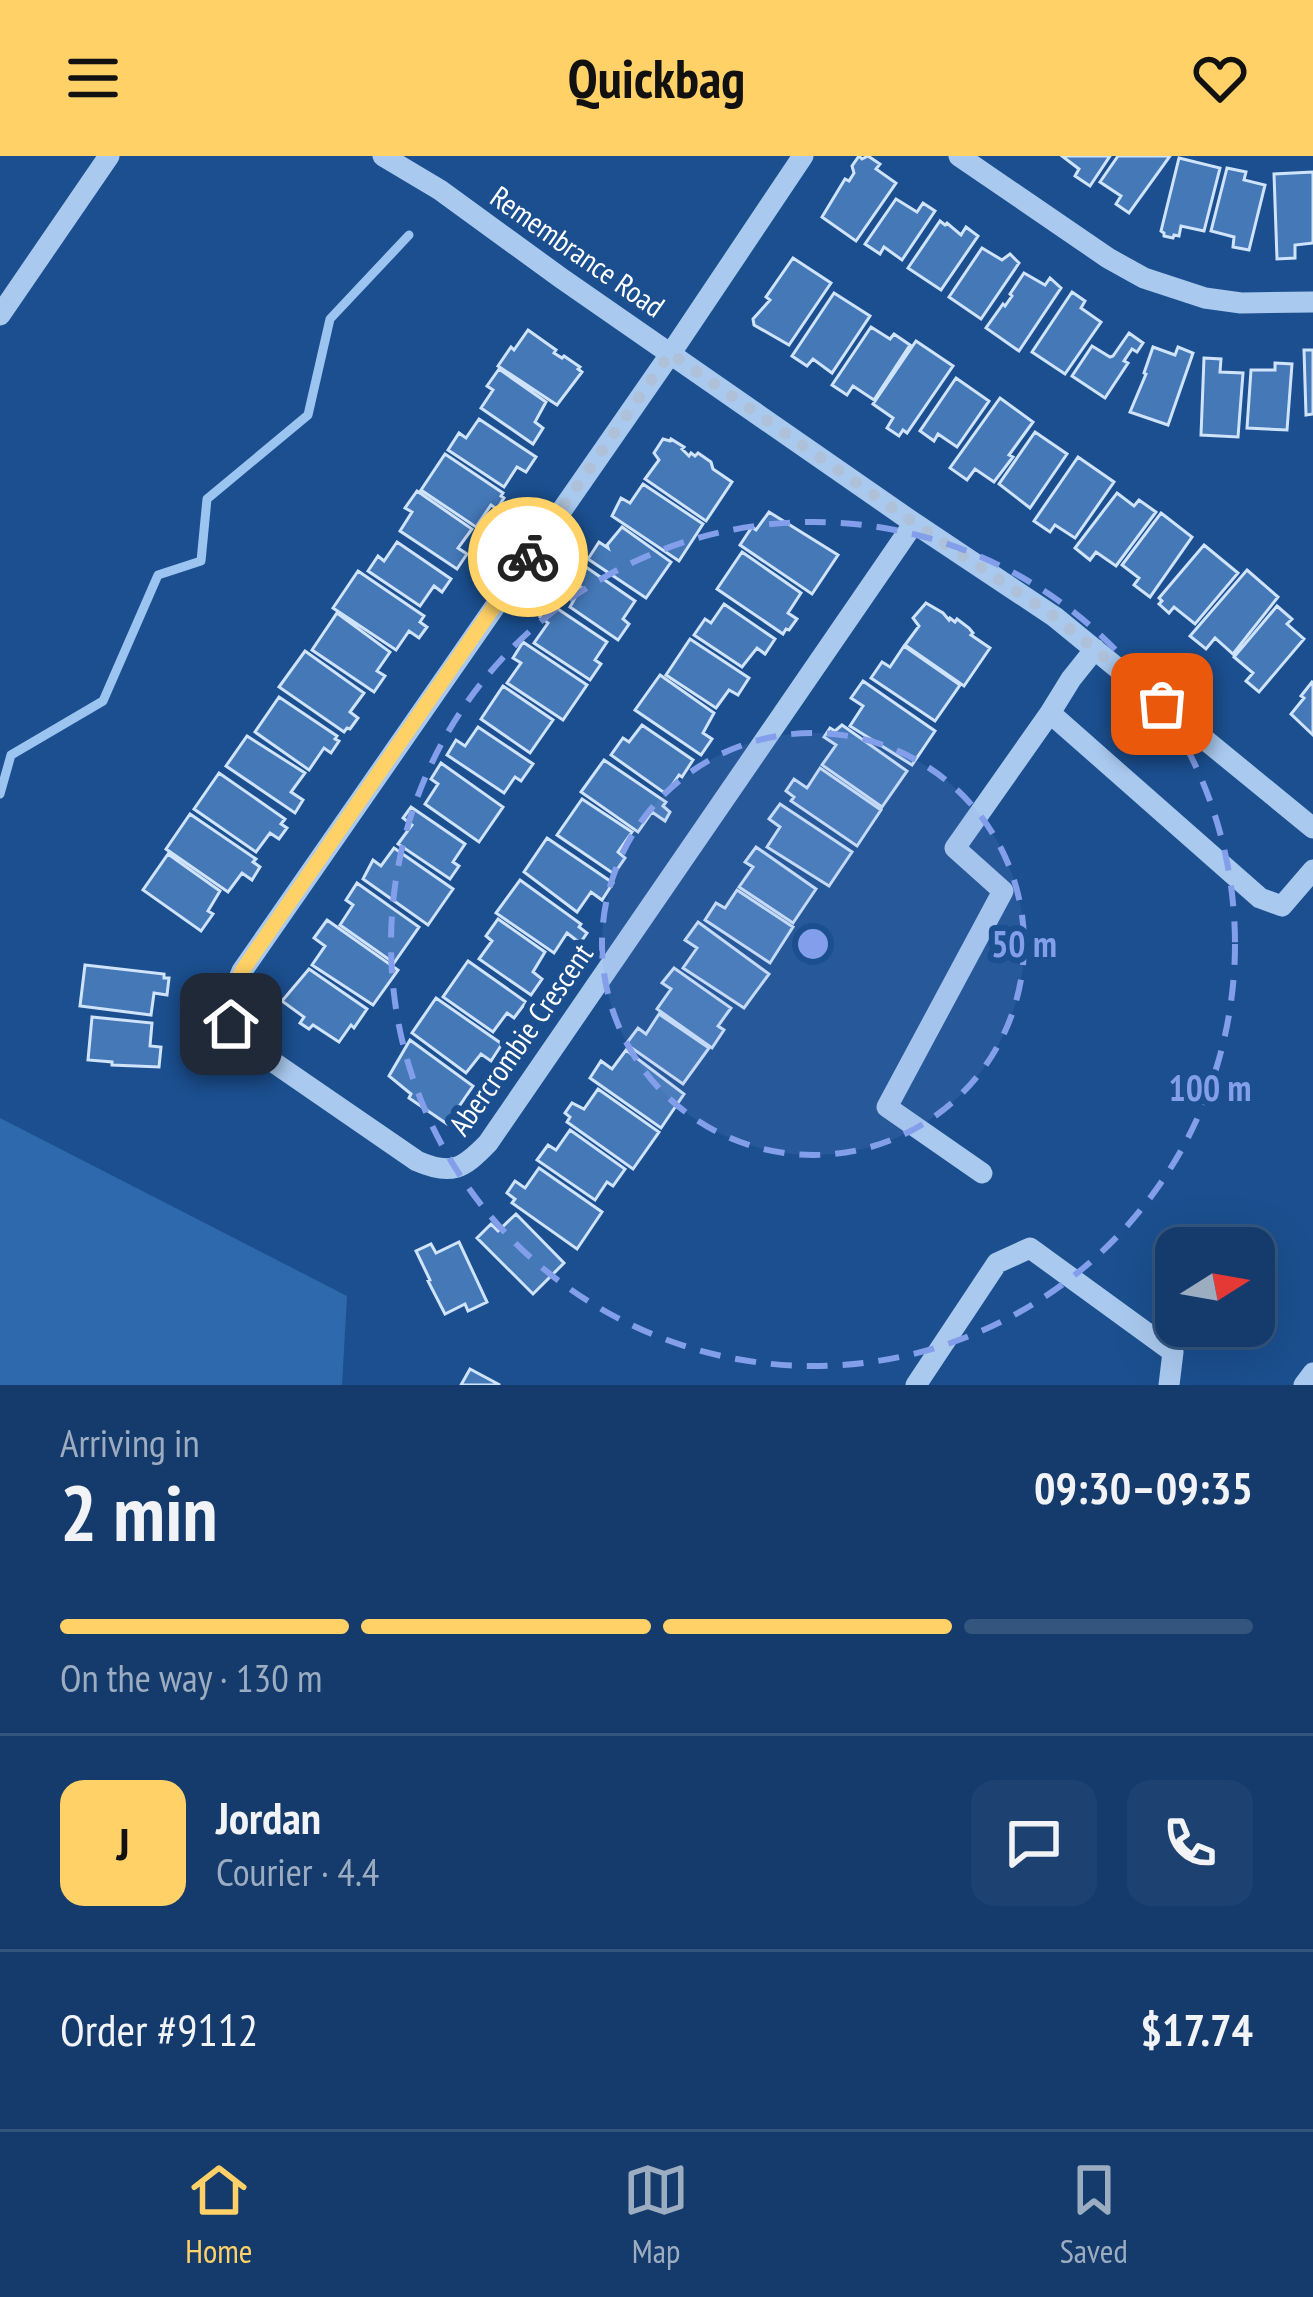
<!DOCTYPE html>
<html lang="en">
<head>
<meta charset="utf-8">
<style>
  :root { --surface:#143b6b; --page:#1d4271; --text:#f1f3f6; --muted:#9dadc1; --line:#33557e; --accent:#ffd166 }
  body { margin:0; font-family:"PT Sans Narrow",sans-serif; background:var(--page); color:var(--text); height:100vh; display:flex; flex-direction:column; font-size:45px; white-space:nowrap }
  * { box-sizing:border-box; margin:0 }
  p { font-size:39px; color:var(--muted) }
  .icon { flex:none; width:66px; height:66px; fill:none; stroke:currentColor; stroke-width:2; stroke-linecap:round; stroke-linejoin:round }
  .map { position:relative; height:1229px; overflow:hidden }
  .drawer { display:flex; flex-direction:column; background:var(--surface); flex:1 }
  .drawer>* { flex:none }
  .needle { width:78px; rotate:79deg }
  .buttons { position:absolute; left:1155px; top:1071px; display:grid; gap:24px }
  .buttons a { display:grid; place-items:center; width:120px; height:120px; border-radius:24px; background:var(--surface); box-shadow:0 12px 48px #0002,0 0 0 3px var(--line); font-size:60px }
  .pin { position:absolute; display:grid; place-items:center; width:102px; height:102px; color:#fff; margin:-51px; border-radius:24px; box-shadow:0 6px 18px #0006 }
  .courier { position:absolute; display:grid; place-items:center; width:120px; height:120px; margin:-60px; border:9px solid #ffd166; border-radius:50%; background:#fff; color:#222; box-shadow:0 3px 15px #0007 }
  .summary em { font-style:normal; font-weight:700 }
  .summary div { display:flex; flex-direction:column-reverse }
  .summary { display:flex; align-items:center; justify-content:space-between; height:204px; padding:0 60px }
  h1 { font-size:78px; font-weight:700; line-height:90px }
  .bar { display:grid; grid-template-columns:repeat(4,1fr); gap:18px 12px; align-content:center; height:144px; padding:0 60px }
  .bar i { height:15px; border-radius:9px; background:var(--line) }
  .bar .current { background:var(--accent) }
  .bar p { grid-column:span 4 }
  .line { display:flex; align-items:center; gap:30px; padding:0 60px; border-top:3px solid var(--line) }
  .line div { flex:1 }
  .round { display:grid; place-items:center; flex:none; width:126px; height:126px; border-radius:24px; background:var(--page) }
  header { display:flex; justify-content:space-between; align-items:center; height:156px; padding:0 60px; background:var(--accent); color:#111; font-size:54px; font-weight:700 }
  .menu { display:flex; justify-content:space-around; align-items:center; height:168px; border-top:3px solid var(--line); background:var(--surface); font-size:33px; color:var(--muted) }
  .menu a { display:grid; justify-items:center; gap:6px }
  .menu .current { color:var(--accent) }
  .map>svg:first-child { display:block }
  .green { fill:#2e69ad }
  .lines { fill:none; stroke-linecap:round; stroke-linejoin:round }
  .stream { stroke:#9cc4f0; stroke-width:9 }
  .building { fill:#4478b7; stroke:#cfe3fa; stroke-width:3 }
  .minor { stroke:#a9c9ee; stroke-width:21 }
  .done { stroke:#afc1d8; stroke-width:12; stroke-dasharray:0 21.6 }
  .route { stroke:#ffd166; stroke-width:15 }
  .ring { fill:none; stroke:#839eea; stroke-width:6; stroke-dasharray:21 15 }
  .labels { text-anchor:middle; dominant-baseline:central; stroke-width:12; stroke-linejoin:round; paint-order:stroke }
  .street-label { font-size:30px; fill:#fff; stroke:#1b4f8f }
  .centre { fill:#839eea; stroke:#1b4f8f; stroke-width:6 }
  .ring-label { font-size:36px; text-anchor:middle; font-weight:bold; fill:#839eea; stroke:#1b4f8f; stroke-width:12; stroke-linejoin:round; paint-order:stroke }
</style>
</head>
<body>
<header><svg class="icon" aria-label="menu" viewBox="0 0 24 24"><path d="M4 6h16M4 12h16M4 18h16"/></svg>Quickbag<svg class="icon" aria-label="heart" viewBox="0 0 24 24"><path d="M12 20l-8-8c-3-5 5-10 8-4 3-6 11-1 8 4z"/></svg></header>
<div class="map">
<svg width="1313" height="1229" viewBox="0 0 1313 1229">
  <rect width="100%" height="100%" fill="#1b4f8f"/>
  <path class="green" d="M0 962 347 1140 342 1229H0Z"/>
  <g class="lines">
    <path class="stream" d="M0 638 11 599 103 545 158 419 201 405 207 343 308 259 330 163 409 79"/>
  </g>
  <path class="building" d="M859 0 862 3 868 0 880 8 876 13 896 27 856 85 822 61 845 23 849 25 854 17 852 10Z
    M1062 0H1110L1090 30 1075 20 1079 13Z
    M1118 0H1170L1129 57 1116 48 1121 40 1100 26Z
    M1179 2 1220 12 1204 75 1181 70 1179 80 1174 79 1173 82 1164 80V77L1161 75Z
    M1227 12 1246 16 1244 24 1265 29 1249 94 1233 91 1234 81 1211 75Z
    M1313 16V87L1295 89V102L1277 103 1274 18Z
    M896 43 917 56 923 47 935 55 902 104 884 91 880 98 865 88Z
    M940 65 945 69 947 67 961 79 966 71 978 80 941 134 908 112Z
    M982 92 1002 104 1010 98 1019 107 981 163 949 141Z
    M793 102 831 127 789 189 754 169 753 163 770 144 766 141Z
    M1024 117 1045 129 1050 122 1061 132 1019 195 986 172 1003 148 1005 150 1012 140 1010 138Z
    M1072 136 1085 145 1081 152 1101 166 1065 218 1032 196Z
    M834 137 870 160 832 217 813 203 807 210 792 200Z
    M871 171 890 183 894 178 910 189 874 244 853 230 847 239 832 229Z
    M528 174 556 194 554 197 562 202 564 200 580 211 578 213 582 216 557 249 498 210 511 191 514 194Z
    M1129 177 1143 187 1137 196 1132 193 1124 205 1128 207 1105 242 1072 220 1092 190 1110 201 1113 200Z
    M916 185 953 210 907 277 903 274 899 280 887 272 893 262 873 248Z
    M1153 191 1175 199 1178 191 1193 197 1168 269 1130 256 1146 218 1144 217Z
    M1304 194H1313V258L1306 259Z
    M1204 202 1221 203 1220 216 1243 217 1238 281 1201 279Z
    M1275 207 1292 208 1287 274 1247 272 1251 214H1275Z
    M499 213 546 246 535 266 543 272 533 288 481 252 493 234 487 230Z
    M956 222 989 245 957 291 938 278 934 285 920 275Z
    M1000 242 1033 266 1009 299 1013 301 994 326 975 313 967 324 950 312Z
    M479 263 536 301 526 316 517 311 504 331 448 294 459 277 466 282Z
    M1035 276 1067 298 1030 352 999 328Z
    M663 283 670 285 671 283 684 291 682 293 689 300 691 297 695 300 698 297 711 306 713 313 732 326 706 365 645 323 659 304 654 297Z
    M445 298 503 337 501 340 504 342 497 353 491 349 476 371 421 334Z
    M1078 301 1114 326 1075 382 1055 369 1050 376 1034 365Z
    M643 328 703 368 679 405 612 360 621 342 630 347Z
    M417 335 472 373 458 392 467 398 457 413 400 375 412 356 405 352Z
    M1117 337 1134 350 1139 344 1156 356 1116 410 1096 396 1090 404 1075 392Z
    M769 356 838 399 812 438 740 389 752 371 756 374Z
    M1161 357 1192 381 1150 441 1134 429 1139 422 1122 409Z
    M622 371 671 406 646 442 588 403 599 386 608 392 607 389Z
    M397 386 451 423 442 436 434 430 420 450 368 415 378 400 384 405Z
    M1204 389 1238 417 1195 468 1174 451 1169 457 1159 448 1162 445 1159 442Z
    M742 396 801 437 788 457 797 463 789 474 786 473 783 478 717 433Z
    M583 409 635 445 623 463 629 468 618 484 570 451 581 431 572 425Z
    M1247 414 1278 441 1233 498 1215 482 1206 493 1190 480Z
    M358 415 424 460 420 466 427 471 419 482 409 475 396 494 333 452Z
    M549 447 607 486 595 504 601 508 590 524 534 487 548 467 540 461Z
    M926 447 943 457 949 464 950 462 955 466 957 463 969 472 973 477 971 479 990 492 964 530 905 489 919 470 913 462Z
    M724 448 775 483 765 498 757 492 742 511 694 479 705 463 711 467Z
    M1277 450 1292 463 1287 468 1304 483 1259 536 1246 525 1253 517 1234 501Z
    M337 457 390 496 377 515 385 520 374 536 312 494Z
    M690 483 749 522 738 539 729 534 716 552 666 519Z
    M523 486 587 529 563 564 507 527 521 507 513 502Z
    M904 490 960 529 935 565 871 522 882 506 890 511Z
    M305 495 364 537 350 556 358 562 350 573 347 572 344 576 279 531Z
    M660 519 714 557 703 577 712 583 701 599 635 554Z
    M863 525 935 575 912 609 850 570 863 550 851 542Z
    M1312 526 1313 527V579L1291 558 1304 542 1301 540Z
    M503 530 553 564 530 597 481 563Z
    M279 541 337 580 335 583 339 585 331 597 324 592 309 614 255 576Z
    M642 569 693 604 682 621 679 619 666 638 611 599 623 582 629 586Z
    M842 569 907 615 882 651 822 609 836 589 824 581 830 572 835 575Z
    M478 571 533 608 521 625 515 621 504 637 447 599 456 584 465 590Z
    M247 580 305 617 291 636 303 644 295 657 226 610Z
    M604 604 666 646 663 650 670 656 665 665 652 656 638 676 581 636Z
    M441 607 503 651 479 686 425 648 438 628 431 623Z
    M820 612 881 654 857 690 791 645 794 641 786 635 794 623 807 632Z
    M219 617 285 663 281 668 287 672 279 683 270 677 256 696 194 653Z
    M582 643 632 676 618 696 625 702 614 718 557 679Z
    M780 648 852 696 829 730 767 691 780 671 769 663Z
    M411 651 465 688 453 706 459 710 450 723 398 688 412 669 403 662Z
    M190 658 256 703 253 706 260 711 252 724 242 717 228 736 166 693Z
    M547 682 613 727 602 744 591 736 577 756 524 716Z
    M756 691 816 733 793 767 739 731 753 711 745 706Z
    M394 692 453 733 428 769 363 723 373 704 381 710Z
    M168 698 220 735 208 755 213 758 201 775 143 734Z
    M520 724 581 768 579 771 587 777 580 787 567 777 554 797 496 757Z
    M357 727 419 771 394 807 340 769 353 749 346 744Z
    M737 734 793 771 770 807 705 764 716 747 725 752Z
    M498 763 545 796 533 816 542 823 531 839 479 803 492 785 486 780Z
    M327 764 398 814 373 849 312 809 325 790 314 782Z
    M698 766 769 818 744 852 683 812 697 792 685 784Z
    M468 805 526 846 514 862 507 857 493 876 443 841Z
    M85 809 164 818V822H169L167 839 154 837 151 859 80 850Z
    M674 812 731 852 718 870 724 874 712 892 657 853 671 833 662 827Z
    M309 813 367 853 354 872 351 869 339 886 313 869 309 873 300 867 304 861 282 845Z
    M436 842 502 888 491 905 481 898 466 917 412 877Z
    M659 858 709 892 683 928 626 888 638 872 646 878Z
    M92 861 152 867 150 890 161 891 159 911 112 909V906L88 904Z
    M410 884 473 930 447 968 409 942 411 938 389 920Z
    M626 894 684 938 661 972 590 922 601 905 612 913Z
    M598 933 659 976 633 1013 567 966 570 961 565 957 572 947 584 953Z
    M570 974 625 1013 613 1030 607 1026 595 1044 537 1004 548 989 556 994Z
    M539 1012 602 1056 577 1093 512 1047 515 1043 507 1037 515 1025 525 1032Z
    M516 1058 564 1107 533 1138 477 1082 491 1068 498 1075Z
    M459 1086 487 1146 468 1155 465 1148 445 1158 428 1125 430 1124 416 1095 431 1088 436 1097Z
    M470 1213 500 1229H461Z"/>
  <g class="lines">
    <path class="minor" d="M383 0 440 34 561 122 914 367 1055 461 1313 672
      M803 0 671 197 242 815C229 847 222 856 244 886L417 1005C451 1020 463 1013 488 987L914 367
      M959 0 1108 102 1144 122 1205 142 1241 147 1313 146
      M0 159 109 0
      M1050 557 1260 742 1282 750 1313 714
      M982 1017 887 951 1003 735 955 692 1050 557 1071 523 1095 493
      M916 1229 997 1107 1030 1092 1173 1196 1169 1229
      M1304 1229 1313 1217"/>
  </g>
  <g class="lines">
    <path class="done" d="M528 401 670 197 914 367 1055 461 1162 548"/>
    <path class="route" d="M231 868 230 844 242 815 528 401"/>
  </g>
  <circle cx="813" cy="788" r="211" fill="#839eea" fill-opacity=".12"/>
  <g class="ring">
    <circle cx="813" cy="788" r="211"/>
    <circle cx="813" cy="788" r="422"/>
  </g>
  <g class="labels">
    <g class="street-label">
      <text transform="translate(578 95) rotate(35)">Remembrance Road</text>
      <text transform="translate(520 883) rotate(-55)">Abercrombie Crescent</text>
    </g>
  </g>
  <circle cx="813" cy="788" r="18" class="centre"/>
  <g class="ring-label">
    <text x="1024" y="801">50 m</text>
    <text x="1210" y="945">100 m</text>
  </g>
</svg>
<div class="buttons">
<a><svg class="needle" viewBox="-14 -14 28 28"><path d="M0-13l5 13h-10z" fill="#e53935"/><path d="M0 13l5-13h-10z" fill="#9dadc1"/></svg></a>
</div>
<div class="pin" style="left:1162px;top:548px;background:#ea580c"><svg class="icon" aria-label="bag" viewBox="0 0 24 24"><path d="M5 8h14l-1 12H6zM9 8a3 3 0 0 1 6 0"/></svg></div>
<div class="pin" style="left:231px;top:868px;background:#1f2937"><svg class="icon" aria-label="home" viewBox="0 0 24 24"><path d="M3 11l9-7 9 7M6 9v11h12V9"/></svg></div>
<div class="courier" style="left:528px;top:401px"><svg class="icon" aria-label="bike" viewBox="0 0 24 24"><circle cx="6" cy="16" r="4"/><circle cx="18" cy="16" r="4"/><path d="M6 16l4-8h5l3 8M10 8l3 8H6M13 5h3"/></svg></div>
</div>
<section class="drawer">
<div class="summary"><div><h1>2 min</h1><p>Arriving in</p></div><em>09:30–09:35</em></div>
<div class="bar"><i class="current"></i><i class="current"></i><i class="current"></i><i></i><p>On the way · 130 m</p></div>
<div class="line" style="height:216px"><b class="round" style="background:var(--accent);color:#111">J</b><div><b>Jordan</b><p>Courier · 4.4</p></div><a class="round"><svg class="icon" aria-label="chat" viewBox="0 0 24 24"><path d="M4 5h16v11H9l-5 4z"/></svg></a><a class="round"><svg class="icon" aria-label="phone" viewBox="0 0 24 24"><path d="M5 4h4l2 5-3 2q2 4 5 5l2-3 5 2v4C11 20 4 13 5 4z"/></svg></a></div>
<div class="line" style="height:156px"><div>Order #9112</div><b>$17.74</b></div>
</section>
<nav class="menu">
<a class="current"><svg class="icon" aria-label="home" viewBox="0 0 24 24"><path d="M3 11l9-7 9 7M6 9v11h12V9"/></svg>Home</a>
<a><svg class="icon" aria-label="map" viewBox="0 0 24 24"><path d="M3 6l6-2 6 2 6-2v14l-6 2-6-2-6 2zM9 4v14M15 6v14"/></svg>Map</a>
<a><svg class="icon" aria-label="saved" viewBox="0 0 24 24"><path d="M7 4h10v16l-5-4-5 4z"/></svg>Saved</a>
</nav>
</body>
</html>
